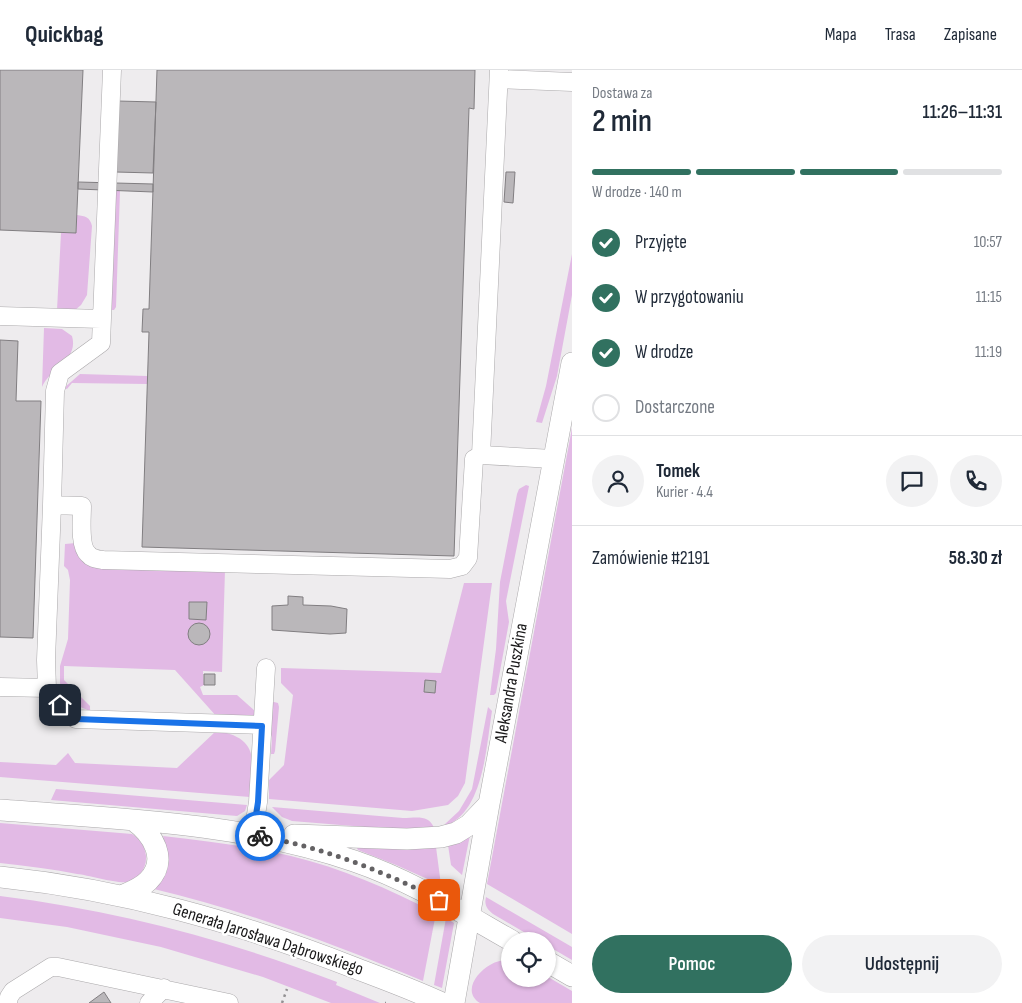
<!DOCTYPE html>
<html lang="pl">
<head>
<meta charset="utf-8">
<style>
  :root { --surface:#fff; --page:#f2f2f3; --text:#1f2937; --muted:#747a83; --line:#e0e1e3; --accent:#317160 }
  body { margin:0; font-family:"Sofia Sans Condensed",sans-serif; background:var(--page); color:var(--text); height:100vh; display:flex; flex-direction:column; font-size:19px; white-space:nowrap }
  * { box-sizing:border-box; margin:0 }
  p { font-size:16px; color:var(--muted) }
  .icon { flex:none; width:28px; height:28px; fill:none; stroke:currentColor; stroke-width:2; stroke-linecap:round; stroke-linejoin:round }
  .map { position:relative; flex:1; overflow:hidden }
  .drawer { display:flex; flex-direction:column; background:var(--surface); width:450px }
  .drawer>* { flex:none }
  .tools { position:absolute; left:501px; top:862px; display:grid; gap:10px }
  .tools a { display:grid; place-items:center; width:55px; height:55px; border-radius:50%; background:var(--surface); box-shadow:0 1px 4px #0004; font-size:25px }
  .pin { position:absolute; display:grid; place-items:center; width:42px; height:42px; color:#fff; margin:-21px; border-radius:10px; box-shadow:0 2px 8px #0006 }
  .courier { position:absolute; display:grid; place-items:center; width:50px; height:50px; margin:-25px; border:4px solid #1a73e8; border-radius:50%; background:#fff; color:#222; box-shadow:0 1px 6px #0007 }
  .headline em { font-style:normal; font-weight:600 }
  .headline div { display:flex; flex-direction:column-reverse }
  .headline { display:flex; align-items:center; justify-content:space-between; height:85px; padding:0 20px }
  h1 { font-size:32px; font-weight:600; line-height:38px }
  .bar { display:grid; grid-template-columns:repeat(4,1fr); gap:8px 5px; align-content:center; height:60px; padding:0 20px }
  .bar i { height:6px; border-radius:4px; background:var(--line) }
  .bar .active { background:var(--accent) }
  .bar p { grid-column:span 4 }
  .line { display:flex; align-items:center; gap:12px; padding:0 20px; border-top:1px solid var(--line) }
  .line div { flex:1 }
  .round { display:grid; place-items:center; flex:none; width:52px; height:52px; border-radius:26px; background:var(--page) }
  ol { padding:0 20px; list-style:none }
  li { display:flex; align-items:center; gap:15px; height:55px }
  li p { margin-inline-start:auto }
  li .icon { padding:5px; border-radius:50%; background:var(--accent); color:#fff; stroke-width:4 }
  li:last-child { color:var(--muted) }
  li i { width:28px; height:28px; border:2px solid var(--line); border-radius:50% }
  .cta { display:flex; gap:10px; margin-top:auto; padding:10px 20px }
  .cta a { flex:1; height:58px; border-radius:30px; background:var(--accent); color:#fff; font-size:20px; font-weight:600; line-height:58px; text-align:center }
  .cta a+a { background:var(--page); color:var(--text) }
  header { display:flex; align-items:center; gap:30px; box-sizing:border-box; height:70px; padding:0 25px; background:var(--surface); border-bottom:1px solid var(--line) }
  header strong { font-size:24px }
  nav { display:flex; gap:28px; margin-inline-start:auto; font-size:18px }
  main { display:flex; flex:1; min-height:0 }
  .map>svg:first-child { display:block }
  .green { fill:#e2bae5 }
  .building { fill:#bab7ba; stroke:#817e81 }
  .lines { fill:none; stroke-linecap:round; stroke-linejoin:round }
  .minor-casing { stroke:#aba9ab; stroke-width:19 }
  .major-casing { stroke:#aba9ab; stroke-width:22 }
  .path { stroke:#939193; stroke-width:2.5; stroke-dasharray:2.5 4; stroke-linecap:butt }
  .minor { stroke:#fff; stroke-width:18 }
  .major { stroke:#fff; stroke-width:21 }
  .done { stroke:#646264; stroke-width:5; stroke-dasharray:0 9 }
  .route { stroke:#1a73e8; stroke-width:6 }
  .labels { text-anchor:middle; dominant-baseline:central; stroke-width:5; stroke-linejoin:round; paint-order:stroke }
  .street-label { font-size:18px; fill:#191819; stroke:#fff }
</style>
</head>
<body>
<header>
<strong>Quickbag</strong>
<nav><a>Mapa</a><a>Trasa</a><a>Zapisane</a></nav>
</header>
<main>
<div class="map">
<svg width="572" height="933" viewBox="0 0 572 933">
  <rect width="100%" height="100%" fill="#eeecee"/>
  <path class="green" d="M113 120 120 121 116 237 114 240H110Z
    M77 145C85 146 90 147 92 156L87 225 81 235 74 241 57 240 61 163H76Z
    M572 184V225L557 306 542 353 536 352 546 316Z
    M44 258 62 259 72 266C79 290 50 298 42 317Z
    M80 304 147 306V314L72 313 67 319 64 318Z
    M572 358V864L487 814Z
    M526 415 529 416 506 531 509 552 496 623 494 625H490L496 579 500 512 517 424 519 419Z
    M76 473 79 485 225 500 222 602 203 601 204 615 200 617 203 625H237L255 641 256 648 217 647 175 600 64 596V610L90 636V641L68 632 62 623 60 613V596L68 569 70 510 68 500 64 496 65 474Z
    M464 513H492L465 713 458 726 448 735 412 741 269 729V710L284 695 293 625 281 613V598L441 603Z
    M274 632 278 633 279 637 275 681 274 684H271L272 667 267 656 271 633Z
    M488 637 492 641C486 677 484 740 446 756L445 754 459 741 472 719Z
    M216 661C260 667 254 693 250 727L0 707V692L56 695 68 683 75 693 177 698Z
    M56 719 247 735 245 741 237 746 51 730Z
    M272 737 403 748C416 748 429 744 434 758L402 760 292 751 282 747Z
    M0 753 132 764C140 769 145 776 146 786 147 798 139 809 127 812 118 814 88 805 77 804 52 799 26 796 0 793Z
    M470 765 462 805 451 795 448 775Z
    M163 766C206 771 249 776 291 786 341 798 389 819 436 843L423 911C335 875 247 841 154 819 172 802 171 789 163 766Z
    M436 777 441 815 396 795 358 780 357 778Z
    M0 826C119 841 224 869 337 912L336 915 380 933H331L263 907 161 877 67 857 0 848Z
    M486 827 572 877V890L548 876V871H539L493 844C487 839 484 835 486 827Z
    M446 848 454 853 442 918 434 915Z
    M510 890V909H548V907L572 921V933H480C462 922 477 902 490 895 496 891 503 890 510 890Z"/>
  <path class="building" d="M0 0H83L76 163 0 160Z
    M157 0H475L474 39 469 38 454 486 142 477 149 262H142L143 239H149Z
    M118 31 156 32 153 103 116 102Z
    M506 102H515L513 133 504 132Z
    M78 112 153 114V122L78 119Z
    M0 270 18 271 16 331H41L33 568 0 567Z
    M288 526 303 527V535L331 536 347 539 346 563 330 564 272 560V536L288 535Z
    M189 532H207L206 550 189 549Z
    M188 564a11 11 0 1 1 22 0a11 11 0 1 1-22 0Z
    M204 604H215V615H204Z
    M425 610 436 611 435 623 424 622Z
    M104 922 111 933H89Z"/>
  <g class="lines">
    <g class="minor-casing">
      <path id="minor" d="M499 0 481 385 553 389
        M499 9 572 12
        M0 246 101 249
        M52 435 82 436C82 448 79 476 88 484 92 489 97 489 103 490L450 499 462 496 468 488 474 389 481 385
        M0 617 47 618 46 590 52 435 55 321 60 303 101 273 112 0
        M47 618C53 630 64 643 76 649L262 655
        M253 764 258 732 266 598
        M8 933 9 927 13 921 51 897H58L229 933
        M149 933 164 918"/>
    </g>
    <g class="major-casing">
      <path id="major" d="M0 740C119 749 240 752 354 791 410 810 461 842 512 871
        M294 765 407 769 441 767 456 763 469 755 489 734
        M0 807C125 820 237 852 355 898 384 909 414 920 442 933
        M124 825C133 821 141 818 148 811 169 790 153 764 133 750
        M548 892 572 906
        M454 933 489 734 572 293"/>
    </g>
    <path class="path" d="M282 933 287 919
      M385 933H386"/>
    <use href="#minor" class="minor"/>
    <use href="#major" class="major"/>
  </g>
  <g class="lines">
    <path class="done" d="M260 766C323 778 382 800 439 830"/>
    <path class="route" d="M60 635 69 646 76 649 262 656 258 732 253 764 260 766"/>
  </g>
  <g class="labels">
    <g class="street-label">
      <text transform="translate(511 613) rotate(-80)">Aleksandra Puszkina</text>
      <text transform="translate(268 869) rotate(18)">Generała Jarosława Dąbrowskiego</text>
    </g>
  </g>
</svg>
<div class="tools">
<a><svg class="icon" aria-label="locate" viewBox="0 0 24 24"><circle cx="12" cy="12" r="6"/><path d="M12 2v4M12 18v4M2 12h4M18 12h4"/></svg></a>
</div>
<div class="pin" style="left:439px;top:830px;background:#ea580c"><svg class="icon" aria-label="bag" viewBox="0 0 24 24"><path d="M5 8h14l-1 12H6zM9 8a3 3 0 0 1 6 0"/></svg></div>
<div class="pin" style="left:60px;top:635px;background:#1f2937"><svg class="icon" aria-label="home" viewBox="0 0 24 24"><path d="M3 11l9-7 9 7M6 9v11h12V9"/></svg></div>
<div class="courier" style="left:260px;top:766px"><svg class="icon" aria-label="bike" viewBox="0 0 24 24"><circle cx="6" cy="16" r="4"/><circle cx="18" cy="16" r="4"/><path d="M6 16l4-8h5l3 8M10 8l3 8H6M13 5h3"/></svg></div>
</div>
<section class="drawer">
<div class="headline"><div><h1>2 min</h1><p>Dostawa za</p></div><em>11:26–11:31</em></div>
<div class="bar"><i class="active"></i><i class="active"></i><i class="active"></i><i></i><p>W drodze · 140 m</p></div>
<ol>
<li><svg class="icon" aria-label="check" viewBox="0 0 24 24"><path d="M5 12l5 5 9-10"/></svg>Przyjęte<p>10:57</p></li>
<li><svg class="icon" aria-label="check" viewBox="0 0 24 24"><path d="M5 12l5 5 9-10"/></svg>W przygotowaniu<p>11:15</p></li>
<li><svg class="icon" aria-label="check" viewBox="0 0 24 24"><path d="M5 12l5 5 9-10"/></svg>W drodze<p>11:19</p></li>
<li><i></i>Dostarczone</li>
</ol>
<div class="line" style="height:90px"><a class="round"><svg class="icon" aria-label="person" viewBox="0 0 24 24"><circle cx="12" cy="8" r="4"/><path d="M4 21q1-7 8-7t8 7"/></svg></a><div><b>Tomek</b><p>Kurier · 4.4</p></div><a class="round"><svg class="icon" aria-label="chat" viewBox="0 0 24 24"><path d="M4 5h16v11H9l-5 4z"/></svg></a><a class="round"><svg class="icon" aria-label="phone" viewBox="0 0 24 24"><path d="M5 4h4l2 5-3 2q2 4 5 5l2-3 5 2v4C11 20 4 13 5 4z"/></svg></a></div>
<div class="line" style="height:65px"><div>Zamówienie #2191</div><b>58.30 zł</b></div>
<div class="cta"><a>Pomoc</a><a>Udostępnij</a></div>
</section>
</main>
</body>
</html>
